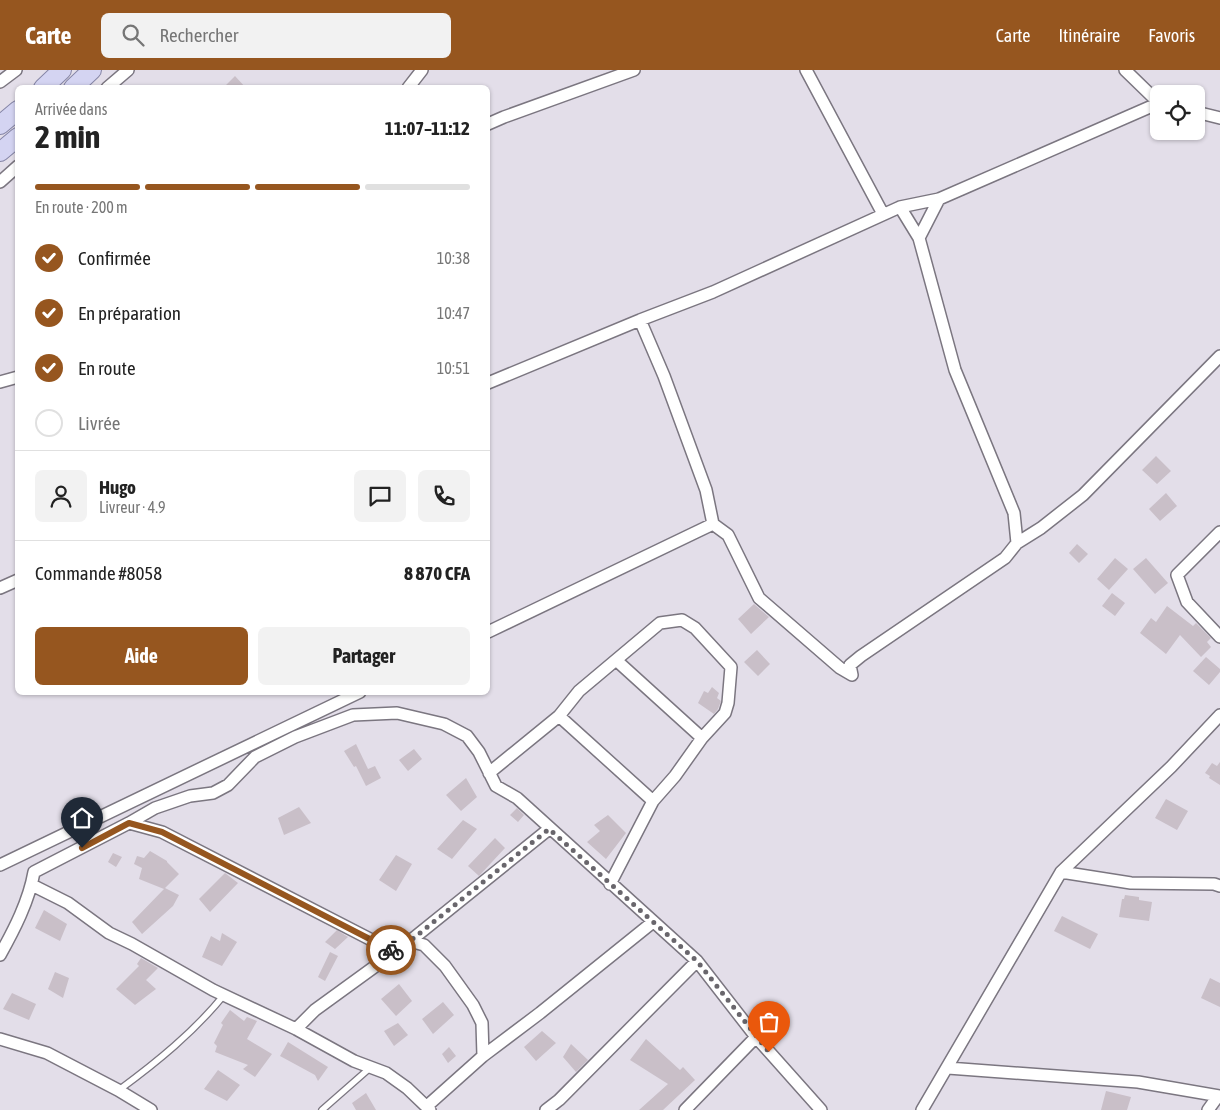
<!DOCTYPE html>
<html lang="fr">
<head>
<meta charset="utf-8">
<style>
  :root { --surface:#fff; --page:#f2f2f2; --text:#222; --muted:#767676; --line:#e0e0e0; --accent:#96561f }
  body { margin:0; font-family:"Asap Condensed",sans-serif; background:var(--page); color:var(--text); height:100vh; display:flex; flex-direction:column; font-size:19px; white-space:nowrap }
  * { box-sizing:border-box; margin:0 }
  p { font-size:16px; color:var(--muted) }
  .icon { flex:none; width:28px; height:28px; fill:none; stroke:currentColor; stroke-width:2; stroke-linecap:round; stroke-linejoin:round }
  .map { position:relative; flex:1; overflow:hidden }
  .side { position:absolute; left:15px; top:15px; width:475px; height:610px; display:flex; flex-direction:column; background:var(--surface); border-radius:8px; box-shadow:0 1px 4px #0004 }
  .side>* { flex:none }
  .controls { position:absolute; left:1150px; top:15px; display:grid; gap:10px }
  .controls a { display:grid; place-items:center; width:55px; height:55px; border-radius:8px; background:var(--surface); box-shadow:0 1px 4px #0004; font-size:25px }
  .pin { position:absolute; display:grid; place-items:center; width:42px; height:42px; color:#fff; margin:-51px -21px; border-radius:50% 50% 50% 0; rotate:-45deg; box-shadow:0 0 5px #0007 }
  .pin .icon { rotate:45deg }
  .courier { position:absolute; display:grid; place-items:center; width:50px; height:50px; margin:-25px; border:4px solid #96561f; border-radius:50%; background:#fff; color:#222; box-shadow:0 1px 6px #0007 }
  .summary em { font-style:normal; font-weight:700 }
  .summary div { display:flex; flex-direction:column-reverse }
  .summary { display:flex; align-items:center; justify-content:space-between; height:85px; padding:0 20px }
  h1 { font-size:32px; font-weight:700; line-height:38px }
  .bar { display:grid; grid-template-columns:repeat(4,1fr); gap:8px 5px; align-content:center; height:60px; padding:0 20px }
  .bar i { height:6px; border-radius:4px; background:var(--line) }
  .bar .current { background:var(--accent) }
  .bar p { grid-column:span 4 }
  .line { display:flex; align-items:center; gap:12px; padding:0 20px; border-top:1px solid var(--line) }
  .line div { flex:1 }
  .round { display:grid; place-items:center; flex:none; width:52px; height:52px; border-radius:8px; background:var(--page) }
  ol { padding:0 20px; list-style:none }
  li { display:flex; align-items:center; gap:15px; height:55px }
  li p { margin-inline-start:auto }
  li .icon { padding:5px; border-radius:50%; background:var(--accent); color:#fff; stroke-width:4 }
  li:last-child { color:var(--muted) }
  li i { width:28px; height:28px; border:2px solid var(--line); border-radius:50% }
  .cta { display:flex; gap:10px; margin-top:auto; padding:10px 20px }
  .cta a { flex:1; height:58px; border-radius:8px; background:var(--accent); color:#fff; font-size:20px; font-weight:700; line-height:58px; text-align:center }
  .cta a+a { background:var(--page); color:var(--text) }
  header { display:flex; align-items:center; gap:30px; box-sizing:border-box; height:70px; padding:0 25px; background:var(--accent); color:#fff }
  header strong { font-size:24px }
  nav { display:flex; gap:28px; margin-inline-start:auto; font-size:18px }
  .search { width:350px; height:45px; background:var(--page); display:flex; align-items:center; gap:12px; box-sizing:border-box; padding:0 18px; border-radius:8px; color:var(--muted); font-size:19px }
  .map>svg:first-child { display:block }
  .building { fill:#c9bfc8 }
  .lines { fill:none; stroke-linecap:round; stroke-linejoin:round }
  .service-casing { stroke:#7b7680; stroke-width:8 }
  .minor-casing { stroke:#7b7680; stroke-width:14 }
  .primary-casing { stroke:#8585a6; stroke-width:20 }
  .service { stroke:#fff; stroke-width:5.5 }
  .minor { stroke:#fff; stroke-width:11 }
  .primary { stroke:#d4d4f2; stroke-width:18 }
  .done { stroke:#69666c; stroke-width:5; stroke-dasharray:0 9 }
  .route { stroke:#96561f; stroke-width:6 }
</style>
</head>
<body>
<header>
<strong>Carte</strong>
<div class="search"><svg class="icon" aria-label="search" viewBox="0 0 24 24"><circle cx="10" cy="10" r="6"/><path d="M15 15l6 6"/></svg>Rechercher</div>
<nav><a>Carte</a><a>Itinéraire</a><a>Favoris</a></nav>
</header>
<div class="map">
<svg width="1220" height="1040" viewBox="0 0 1220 1040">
  <rect width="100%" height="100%" fill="#e3dee9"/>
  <path class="building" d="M235 6 246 18H223Z
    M1156 386 1171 401 1157 414 1142 400Z
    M1166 423 1177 436 1160 451 1149 439Z
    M1077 474 1088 484 1079 493 1069 483Z
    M1115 488 1128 499 1109 520 1097 509Z
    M1146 488 1168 513 1155 524 1133 499Z
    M1112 523 1125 533 1115 546 1102 536Z
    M754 534 769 547 751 564 738 549Z
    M1167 536 1193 556 1196 553 1211 568 1207 572 1211 577 1201 587 1180 565 1166 584 1140 563 1151 548 1156 552Z
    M757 580 770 594 758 606 744 592Z
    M1206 587 1220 599V602L1209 615 1193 601Z
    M712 617 719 623 717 628 721 631 718 639 714 644 698 633 704 621 708 623Z
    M356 674 368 699 375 696 381 708 366 716 356 696 354 697 344 681Z
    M414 679 422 689 408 701 399 690Z
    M1220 692V715L1209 708 1210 706 1205 703 1212 693 1217 696Z
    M466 708 477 727 461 741 446 725Z
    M1166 729 1188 741 1177 760 1155 748Z
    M299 737 311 753 284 765 278 748Z
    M517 738 524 745 518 752 510 745Z
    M608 745 626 763 606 789 587 772 600 761 594 755Z
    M463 750 477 759 452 789 437 779Z
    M495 768 505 778 479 806 468 796Z
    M150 781 167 791V792L179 804 165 818 179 825 173 836 142 864 132 852 164 819 139 809 142 798 134 794 137 786 144 788Z
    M113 783 122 787 116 797 108 792Z
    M396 785 412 794 396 821 379 810Z
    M225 803 238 813 210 842 199 829Z
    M1125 825 1139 827V830L1152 832 1149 851 1119 847 1122 829H1124Z
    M44 840 67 854 60 871 35 858Z
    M1062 846 1098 864 1090 879 1054 861Z
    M337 860 348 867 335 879 325 872Z
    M222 863 237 872 222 896 202 887 211 866 220 871Z
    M330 882 338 886 325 911 318 907Z
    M141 888 158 898 146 910 156 919 135 935 116 919 139 896 137 894Z
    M55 902 69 908 63 928 48 919Z
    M1210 908 1220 913V937L1201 928Z
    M399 914 412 931 396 946 381 929Z
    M12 923 36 934 29 950 3 939Z
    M443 932 454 945 433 964 422 949Z
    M230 940 244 951 247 947 257 951 247 969 272 984 255 1007 243 999 248 995 215 982 217 976 214 973 223 955 221 953Z
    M398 953 408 965 394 976 384 961Z
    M542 961 556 973 536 991 524 977Z
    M646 969 680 1000 683 997 695 1010 663 1040H639L668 1014 630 990Z
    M288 972 328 997 318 1011 315 1005 280 986Z
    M571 974 588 990 576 1002 563 987Z
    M449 977 456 986 448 993 442 984Z
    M218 1000 240 1015 227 1031 204 1019Z
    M1106 1021 1131 1027 1127 1040H1101Z
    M366 1023 376 1040H356L352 1033Z"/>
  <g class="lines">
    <g class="service-casing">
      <path id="service" d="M119 1020C157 992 194 962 224 925
        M322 1040 371 997"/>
    </g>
    <g class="minor-casing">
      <path id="minor" d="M806 0 883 144
        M1125 0 1159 33
        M0 12 16 0
        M107 18 128 0
        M408 18 422 0
        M1196 42 1220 48
        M488 54 504 47 634 0
        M0 112 18 96
        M919 168 939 129
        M640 250 664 306 706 420 713 454
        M0 312 18 307
        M488 313 640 250 713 222 900 137 939 129 1159 33
        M1220 462 1177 505 1187 532 1220 567
        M1017 473 1041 458 1083 425 1220 286
        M0 518 18 510
        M488 562 713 454 728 465 759 528 840 598 852 605 850 595 861 586 1005 488 1017 473 1014 443 955 300 919 168 900 137
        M616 590 702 668
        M559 646 653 731
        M489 703 559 646 579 621 660 553 682 550 695 558 731 597 728 633 725 643 702 668 675 706 653 731 610 814
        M129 753 162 762 395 882
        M0 795 360 622
        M1061 802 1131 813 1214 814 1220 816
        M32 815 68 833 109 863 132 874 213 920 296 959 354 991 386 1003 407 1018 430 1040
        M410 871 424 875 445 896 473 935 482 953 483 986
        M0 885C14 860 29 831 34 802L129 753 155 738 190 726 213 723 228 715 255 687 295 667 353 645 397 643 444 654 467 666 479 682 496 716 517 728 697 891 756 967 821 1040
        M296 959 315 940 410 871 549 759
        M0 969 47 983 118 1020 151 1040
        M948 998 1138 1012 1220 1026
        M427 1036 483 986 540 943 653 852
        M546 1040 559 1030 697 891
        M685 1040 756 967
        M922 1040 1061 802 1171 697 1220 645
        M1208 1040 1218 1026"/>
    </g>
    <g class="primary-casing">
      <path id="primary" d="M43 18 62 0
        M73 18 92 0
        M0 55 18 40
        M0 82 18 67"/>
    </g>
    <use href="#service" class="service"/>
    <use href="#minor" class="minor"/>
    <use href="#primary" class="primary"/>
  </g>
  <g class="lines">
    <path class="done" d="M391 880 395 882 410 871 549 759 697 891 769 982"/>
    <path class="route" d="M82 778 129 753 162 762 391 880"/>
  </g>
</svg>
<div class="controls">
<a><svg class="icon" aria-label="locate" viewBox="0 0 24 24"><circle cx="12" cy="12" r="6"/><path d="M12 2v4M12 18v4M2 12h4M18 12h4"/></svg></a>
</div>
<div class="pin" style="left:769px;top:982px;background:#ea580c"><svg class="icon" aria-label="bag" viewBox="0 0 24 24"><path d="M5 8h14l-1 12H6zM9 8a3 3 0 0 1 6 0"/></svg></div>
<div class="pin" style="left:82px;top:778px;background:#1f2937"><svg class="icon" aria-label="home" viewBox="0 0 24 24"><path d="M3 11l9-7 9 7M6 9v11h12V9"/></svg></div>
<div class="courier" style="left:391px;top:880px"><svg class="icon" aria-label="bike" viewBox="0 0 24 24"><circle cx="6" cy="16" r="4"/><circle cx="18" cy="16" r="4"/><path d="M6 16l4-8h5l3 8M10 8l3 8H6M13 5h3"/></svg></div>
<section class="side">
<div class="summary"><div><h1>2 min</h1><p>Arrivée dans</p></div><em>11:07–11:12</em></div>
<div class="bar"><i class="current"></i><i class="current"></i><i class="current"></i><i></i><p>En route · 200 m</p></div>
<ol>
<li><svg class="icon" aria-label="check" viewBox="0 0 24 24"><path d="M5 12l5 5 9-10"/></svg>Confirmée<p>10:38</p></li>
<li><svg class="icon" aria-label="check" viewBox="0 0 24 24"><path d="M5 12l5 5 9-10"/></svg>En préparation<p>10:47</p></li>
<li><svg class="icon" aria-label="check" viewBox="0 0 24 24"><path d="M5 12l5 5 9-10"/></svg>En route<p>10:51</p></li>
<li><i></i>Livrée</li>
</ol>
<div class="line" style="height:90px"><a class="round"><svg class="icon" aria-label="person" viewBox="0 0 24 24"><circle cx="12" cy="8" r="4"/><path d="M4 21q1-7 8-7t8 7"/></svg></a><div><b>Hugo</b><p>Livreur · 4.9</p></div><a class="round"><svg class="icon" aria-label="chat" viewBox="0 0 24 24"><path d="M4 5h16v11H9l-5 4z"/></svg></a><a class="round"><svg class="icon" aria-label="phone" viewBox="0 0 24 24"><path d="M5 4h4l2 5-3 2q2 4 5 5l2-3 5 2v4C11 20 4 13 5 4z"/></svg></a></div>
<div class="line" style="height:65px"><div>Commande #8058</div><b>8 870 CFA</b></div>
<div class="cta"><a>Aide</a><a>Partager</a></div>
</section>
</div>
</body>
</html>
